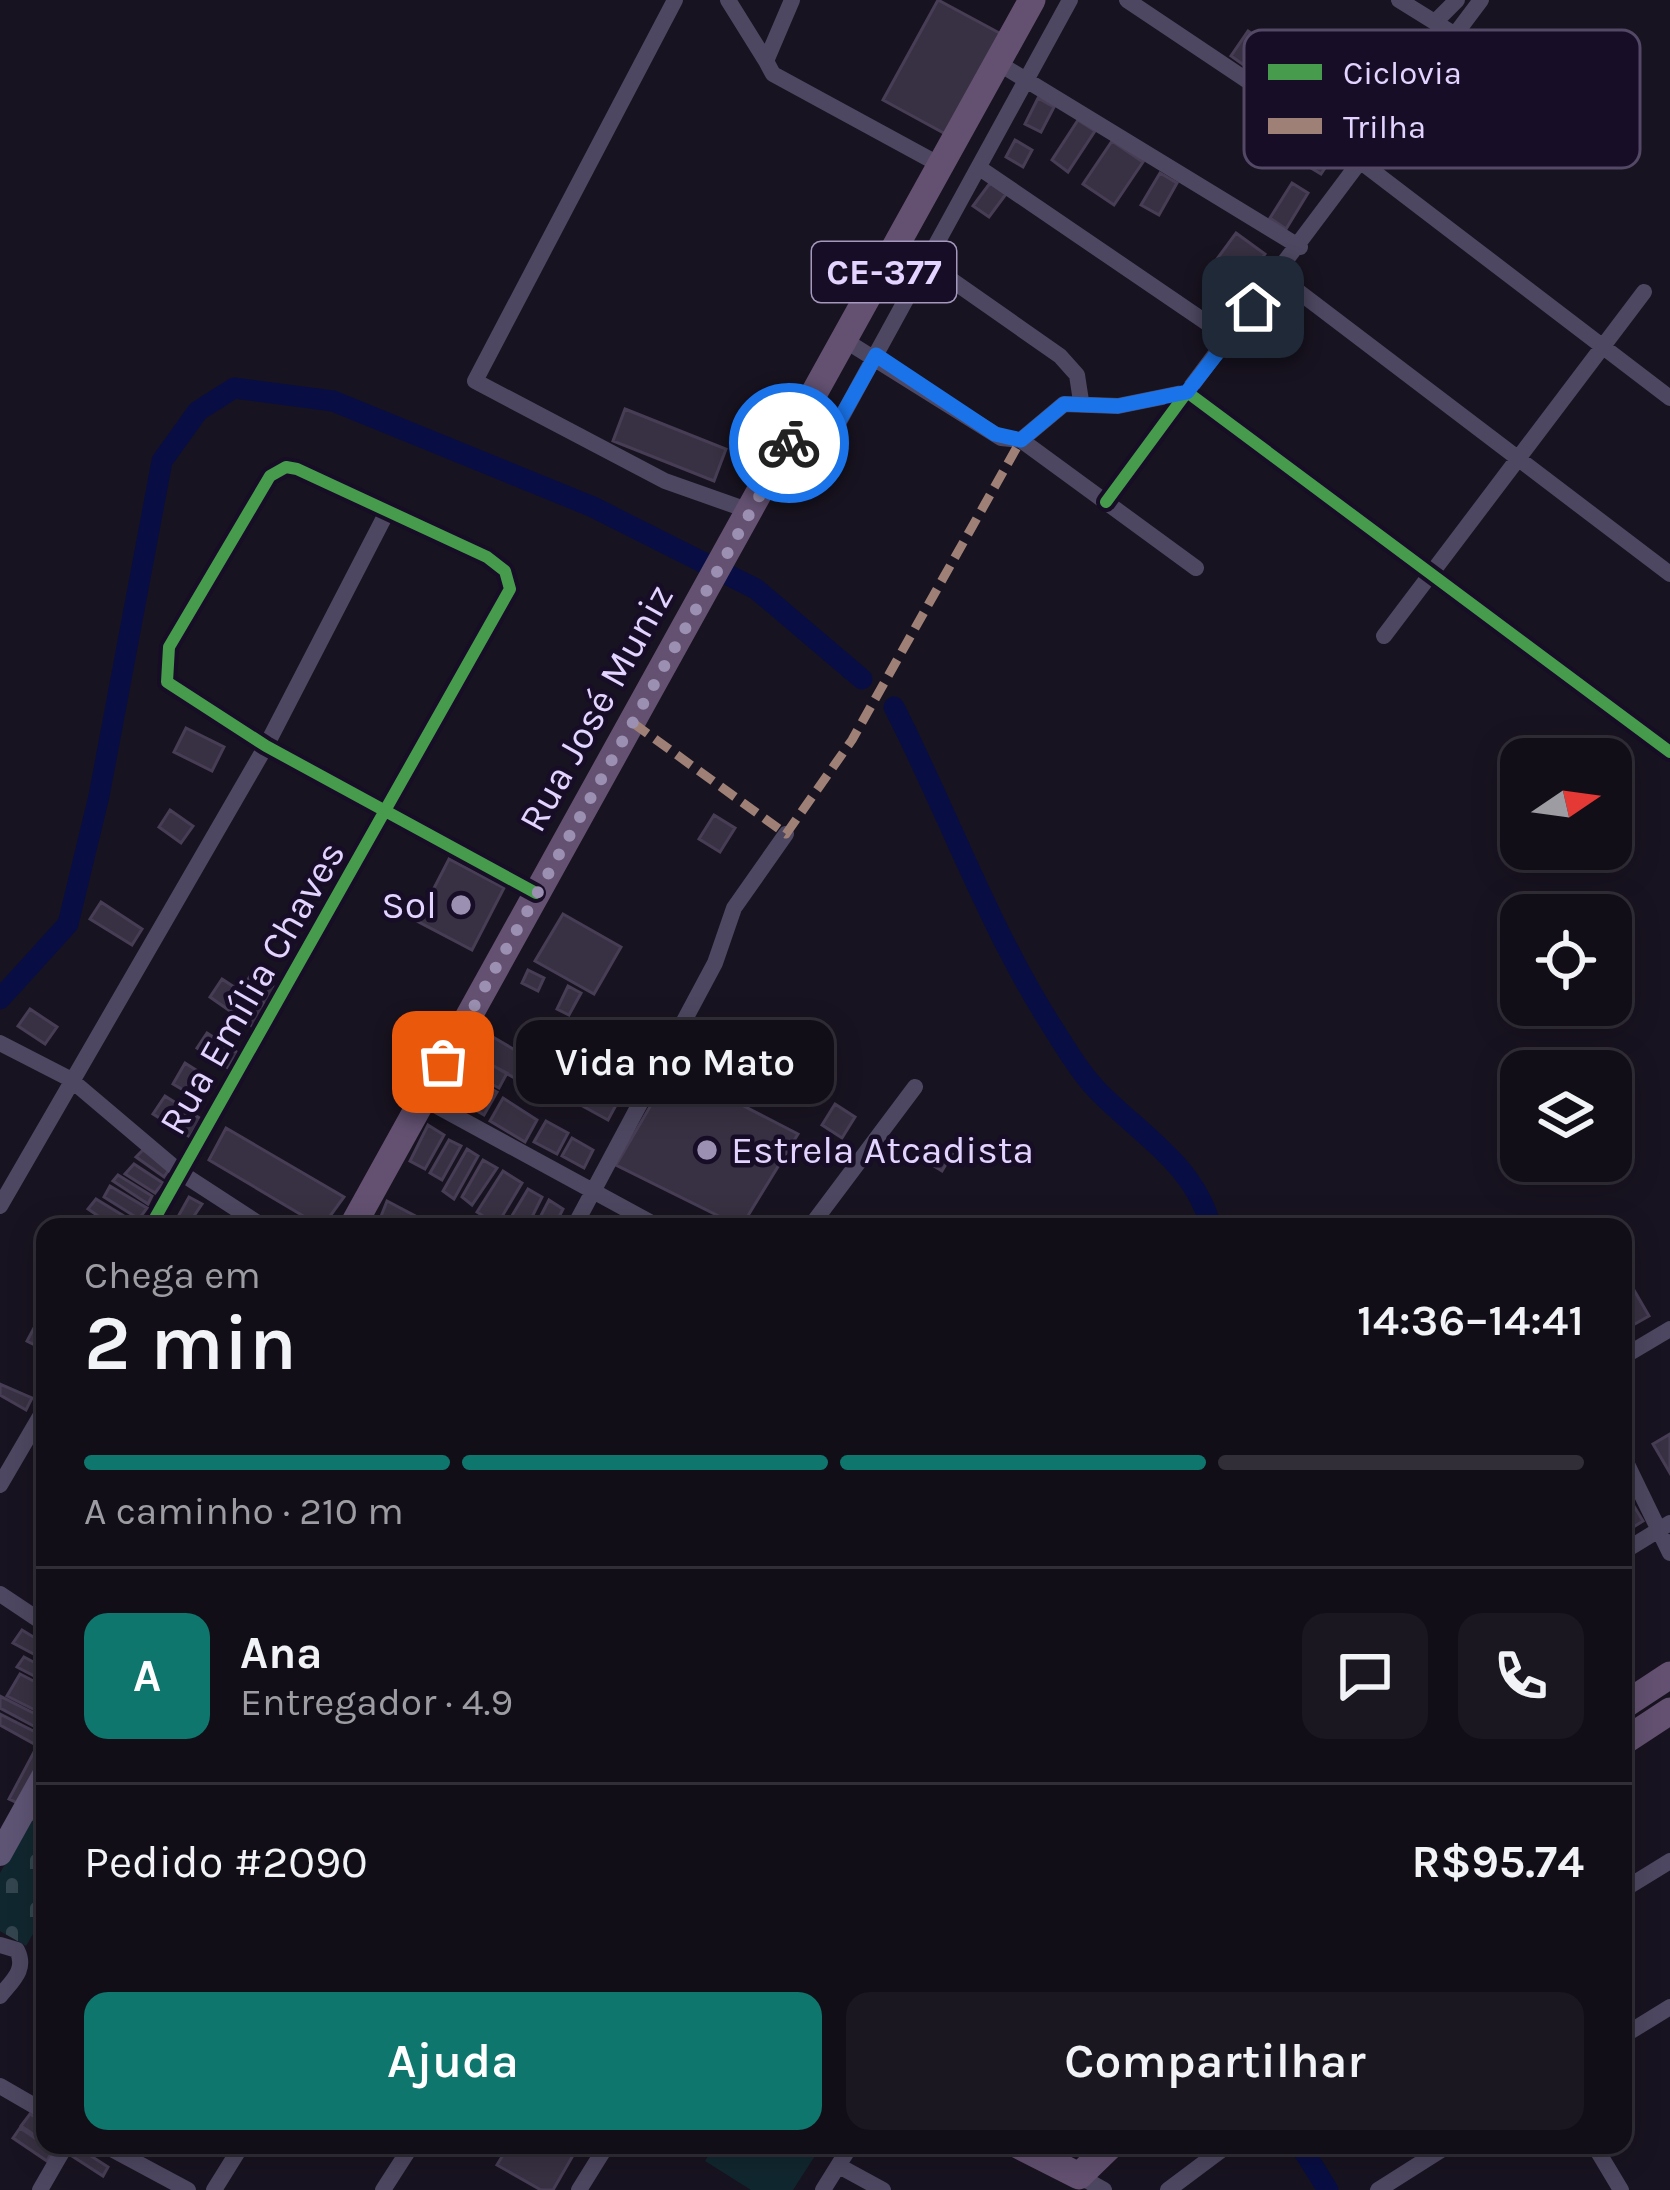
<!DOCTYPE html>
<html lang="pt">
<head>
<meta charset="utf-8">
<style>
  :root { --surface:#120e18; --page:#1b1721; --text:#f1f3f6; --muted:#9c9ca2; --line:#312e37; --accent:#0f766e }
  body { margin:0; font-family:Karla,sans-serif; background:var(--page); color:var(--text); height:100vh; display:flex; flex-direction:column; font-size:45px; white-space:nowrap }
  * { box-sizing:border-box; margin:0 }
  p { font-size:39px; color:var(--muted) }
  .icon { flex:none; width:66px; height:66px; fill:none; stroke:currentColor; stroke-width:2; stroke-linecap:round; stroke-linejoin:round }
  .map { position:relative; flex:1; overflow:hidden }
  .side { position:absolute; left:36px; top:1218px; width:1596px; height:936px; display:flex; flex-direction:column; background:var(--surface); border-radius:24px; box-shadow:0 6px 30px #0003,0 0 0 3px var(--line) }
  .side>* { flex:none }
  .needle { width:78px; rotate:77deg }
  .tools { position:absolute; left:1500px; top:738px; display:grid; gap:24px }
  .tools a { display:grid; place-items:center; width:132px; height:132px; border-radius:24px; background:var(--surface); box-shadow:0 6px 30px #0003,0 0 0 3px var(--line); font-size:60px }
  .pin { position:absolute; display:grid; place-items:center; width:102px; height:102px; color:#fff; margin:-51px; border-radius:24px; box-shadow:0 6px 18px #0006 }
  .courier { position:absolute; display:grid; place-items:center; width:120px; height:120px; margin:-60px; border:9px solid #1a73e8; border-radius:50%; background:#fff; color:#222; box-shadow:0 3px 15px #0007 }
  .bubble { position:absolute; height:84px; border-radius:24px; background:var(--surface); box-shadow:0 6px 30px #0003,0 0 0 3px var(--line); font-size:39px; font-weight:600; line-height:84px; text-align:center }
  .headline em { font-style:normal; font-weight:600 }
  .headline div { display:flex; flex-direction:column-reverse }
  .headline { display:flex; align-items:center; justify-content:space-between; height:204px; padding:0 48px }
  h1 { font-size:78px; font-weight:600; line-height:90px }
  .bar { display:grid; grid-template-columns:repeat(4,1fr); gap:18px 12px; align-content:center; height:144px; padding:0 48px }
  .bar i { height:15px; border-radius:9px; background:var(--line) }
  .bar .active { background:var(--accent) }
  .bar p { grid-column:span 4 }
  .line { display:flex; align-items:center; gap:30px; padding:0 48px; border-top:3px solid var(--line) }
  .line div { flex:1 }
  .round { display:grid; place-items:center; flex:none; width:126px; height:126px; border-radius:24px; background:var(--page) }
  .cta { display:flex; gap:24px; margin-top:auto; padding:24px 48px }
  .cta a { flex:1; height:138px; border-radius:24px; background:var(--accent); color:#fff; font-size:48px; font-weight:600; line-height:138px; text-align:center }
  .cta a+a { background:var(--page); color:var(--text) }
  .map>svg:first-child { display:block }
  .grass { fill:#11272f }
  .cemetery { fill:url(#cemetery-stones) }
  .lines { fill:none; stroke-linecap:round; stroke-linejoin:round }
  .canal { stroke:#080e43; stroke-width:21 }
  .building { fill:#383143; stroke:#473e55; stroke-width:3 }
  .minor { stroke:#4e4761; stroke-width:16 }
  .secondary { stroke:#5e5474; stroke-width:24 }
  .primary { stroke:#645172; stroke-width:27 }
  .quiet { stroke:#9e8076; stroke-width:9; stroke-dasharray:18 9; stroke-linecap:butt }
  .cycleway-casing { stroke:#170d26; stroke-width:20 }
  .cycleway { stroke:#469c4c; stroke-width:12 }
  .done { stroke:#9b90b1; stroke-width:12; stroke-dasharray:0 21.6 }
  .route { stroke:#1a73e8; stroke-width:15 }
  .poi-dot { fill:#9b90b1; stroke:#170d26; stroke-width:4.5 }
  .labels { text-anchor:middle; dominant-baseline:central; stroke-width:9; stroke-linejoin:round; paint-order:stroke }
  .shield { fill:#170d26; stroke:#a598be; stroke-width:3 }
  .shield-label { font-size:36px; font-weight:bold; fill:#e2d3ff }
  .street-label { font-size:39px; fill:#e2d3ff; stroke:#170d26 }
  .poi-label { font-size:39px; fill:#e2d3ff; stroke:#170d26; text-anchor:end }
  .key { fill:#170d26; stroke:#544867; stroke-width:3 }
  .key-label { font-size:33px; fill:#e2d3ff }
</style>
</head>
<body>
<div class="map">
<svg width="1670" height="2190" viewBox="0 0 1670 2190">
  <defs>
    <pattern id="cemetery-stones" width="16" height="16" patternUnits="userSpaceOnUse" patternTransform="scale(3)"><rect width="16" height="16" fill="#11272f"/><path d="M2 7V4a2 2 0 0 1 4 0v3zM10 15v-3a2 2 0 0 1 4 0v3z" fill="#33454e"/></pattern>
  </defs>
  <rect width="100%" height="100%" fill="#181320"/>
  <path class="grass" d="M715 2145H822L793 2190H751L705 2161Z"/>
  <path class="cemetery" d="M45 1794V1913L26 1946 0 1931V1873Z"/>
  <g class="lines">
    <path class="canal" d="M894 707C948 813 989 928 1053 1028 1067 1050 1083 1077 1102 1095 1144 1137 1195 1166 1211 1227
      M0 999 68 924 99 796 162 461 198 411 234 388 333 401 593 507 756 589 862 679
      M1300 2145 1328 2190"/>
  </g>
  <path class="building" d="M938 0 1005 36 951 137 883 100Z
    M1248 31 1262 41 1245 66 1231 56Z
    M1038 98 1054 107 1041 132 1025 124Z
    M1078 120 1095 131 1068 172 1052 160Z
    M1015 140 1032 150 1023 167 1006 157Z
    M1112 141 1143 162 1114 205 1083 184Z
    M1317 146 1333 156 1321 174 1306 165Z
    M1160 173 1177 183 1159 215 1141 205Z
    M990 183 1006 194 989 217 973 206Z
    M1292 183 1308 193 1286 229 1270 218Z
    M1236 233 1265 254 1247 280 1217 259Z
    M625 409 726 449 714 481 613 441Z
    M186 728 224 747 212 771 174 752Z
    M170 810 193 826 181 843 159 827Z
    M714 815 735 828 720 852 699 839Z
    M449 859 504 888 472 950 417 921Z
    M101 902 142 929 132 945 90 919Z
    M563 914 621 947 594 994 535 961Z
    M528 970 544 978 538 991 522 983Z
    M252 973 277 989 267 1005 242 989Z
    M222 979 266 1008 253 1027 210 997Z
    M568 986 581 993 569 1015 557 1009Z
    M30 1009 57 1027 45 1044 18 1026Z
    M207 1033 238 1053 228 1068 197 1048Z
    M486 1033 566 1080 554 1101 473 1054Z
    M475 1056 507 1073 499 1088 467 1071Z
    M185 1063 207 1077 195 1097 173 1084Z
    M581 1069 623 1092 608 1120 566 1097Z
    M672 1069 798 1134 741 1227 616 1165Z
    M460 1071 497 1092 484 1115 447 1094Z
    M165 1096 201 1119 190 1137 153 1114Z
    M503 1098 537 1120 525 1142 490 1121Z
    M835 1104 855 1117 842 1138 822 1125Z
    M546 1121 568 1133 557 1154 534 1142Z
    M428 1125 444 1135 425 1169 410 1161Z
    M226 1128 344 1197 322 1227 209 1160Z
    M572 1138 593 1150 584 1168 562 1156Z
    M449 1140 461 1146 442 1180 430 1173Z
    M938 1146 952 1154 942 1171 929 1163Z
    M467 1149 478 1156 454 1199 443 1191Z
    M143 1150 170 1168 164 1177 136 1157Z
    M483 1160 497 1168 472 1205 462 1197Z
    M134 1164 163 1183 155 1193 125 1174Z
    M503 1171 522 1183 497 1225 477 1212Z
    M118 1175 152 1196 148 1204 113 1181Z
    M110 1186 147 1208 139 1219 104 1197Z
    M528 1189 542 1197 527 1227H512L507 1224Z
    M189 1197 202 1204 190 1222 179 1215Z
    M96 1199 142 1227H114L88 1209Z
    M549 1200 563 1209 554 1227H535Z
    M387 1201 421 1219 417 1227 378 1224Z
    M1627 1278 1649 1316 1633 1325 1623 1308Z
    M34 1328 45 1333V1350L27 1341Z
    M0 1384 32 1398 26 1410 0 1395Z
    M1670 1434V1473L1653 1444Z
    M1623 1488 1643 1521 1627 1531 1623 1525Z
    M22 1630 45 1644V1660L13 1643Z
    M24 1657 45 1668 44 1681 17 1667Z
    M20 1674 45 1687V1715L7 1696Z
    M0 1696 45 1719V1732L0 1708Z
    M0 1714 45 1737V1750L0 1725Z
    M34 1752 43 1757 20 1804 9 1799Z
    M30 2114 45 2123V2142L21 2126Z
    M20 2128 53 2150 47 2161 13 2138Z
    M509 2145H579L553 2190H541L497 2165Z
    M77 2147 108 2167 103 2176 72 2156Z"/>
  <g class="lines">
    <path class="minor" d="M675 0 475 381 665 481 750 511
      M728 0 766 61
      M792 0 766 61 773 74 942 166
      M1127 0 1339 142 1351 144 1367 132 1380 137
      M1399 0 1457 36
      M1435 22 1457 0
      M998 63 1300 247
      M1361 162 1670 398
      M981 169 1229 338
      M900 244 1060 356 1077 375 1081 401
      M1278 276 1670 574
      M846 341 1001 438 1021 440 1196 568
      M1021 440 1064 404 1118 406 1187 392 1481 0
      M790 441 827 434 840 420 1070 0
      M1106 502 1187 392 1670 752
      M1384 636 1644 292
      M0 1043 70 1079 181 1173 264 1227
      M424 1099 659 1227
      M0 1206 266 746 387 512
      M150 1227 510 589 505 571 487 557 297 469 286 467 270 476 169 647 167 682 266 746 536 893
      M574 1227 715 963 734 908 786 834
      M810 1227 915 1087
      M1623 1357 1670 1329
      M1623 1456 1670 1553
      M0 1485 45 1408
      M1623 1552 1670 1523
      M0 1594 45 1624
      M1623 1890 1670 1861
      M0 1945 17 1950C27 1970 12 1981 0 1996
      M1623 2036 1670 2007
      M0 2086 45 2112
      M104 2145 188 2190
      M1594 2145 1621 2190
      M839 2166 883 2190
      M1079 2176 1104 2190
      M40 2190 66 2145
      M214 2190 242 2145
      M383 2190 412 2145
      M579 2190 607 2145
      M823 2190 851 2145
      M1168 2190 1228 2145
      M1378 2190 1449 2145"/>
    <path class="secondary" d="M0 1854 45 1773"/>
    <path class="primary" d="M352 1227 1032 0
      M1623 1706 1670 1675
      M1623 1742 1670 1711
      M1018 2145 1079 2176 1111 2145"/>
    <path class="quiet" d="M633 723 786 834 852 740 1021 440"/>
    <g class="cycleway-casing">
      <path id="cycleway" d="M1106 502 1187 392 1670 752
        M150 1227 510 589 505 571 487 557 297 469 286 467 270 476 169 647 167 682 266 746 536 893"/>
    </g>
    <use href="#cycleway" class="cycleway"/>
  </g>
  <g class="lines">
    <path class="done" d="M443 1062 789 443"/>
    <path class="route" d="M789 443 834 430 876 355 995 434 1021 440 1064 404 1118 406 1187 392 1253 307"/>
  </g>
  <g class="poi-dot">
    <circle cx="461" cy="905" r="12"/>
    <circle cx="707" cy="1150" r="12"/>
  </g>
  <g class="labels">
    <rect class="shield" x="812" y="242" width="144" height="60" rx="9"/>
    <g class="shield-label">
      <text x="884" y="272">CE-377</text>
    </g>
    <g class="street-label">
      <text transform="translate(596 708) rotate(-61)">Rua José Muniz</text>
      <text transform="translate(252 988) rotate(-60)">Rua Emília Chaves</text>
    </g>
    <g class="poi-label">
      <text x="437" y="905">Sol</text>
      <text x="731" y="1150" text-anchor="start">Estrela Atcadista</text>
    </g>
  </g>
  <rect x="1244" y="30" width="396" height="138" rx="18" class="key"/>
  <rect x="1268" y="64" width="54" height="16" fill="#469c4c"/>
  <rect x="1268" y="118" width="54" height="16" fill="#9e8076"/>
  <g class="key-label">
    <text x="1343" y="84">Ciclovia</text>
    <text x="1343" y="138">Trilha</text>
  </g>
</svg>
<div class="tools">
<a><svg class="needle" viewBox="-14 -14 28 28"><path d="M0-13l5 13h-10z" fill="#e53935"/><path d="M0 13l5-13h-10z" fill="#9c9ca2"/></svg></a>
<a><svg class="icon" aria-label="locate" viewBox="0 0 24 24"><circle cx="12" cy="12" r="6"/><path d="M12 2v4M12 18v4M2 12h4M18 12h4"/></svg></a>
<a><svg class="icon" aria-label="layers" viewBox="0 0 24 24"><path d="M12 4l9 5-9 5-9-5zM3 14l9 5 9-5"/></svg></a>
</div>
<div class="pin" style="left:443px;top:1062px;background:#ea580c"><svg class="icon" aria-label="bag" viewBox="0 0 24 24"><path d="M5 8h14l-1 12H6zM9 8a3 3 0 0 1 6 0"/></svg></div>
<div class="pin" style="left:1253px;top:307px;background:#1f2937"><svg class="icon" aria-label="home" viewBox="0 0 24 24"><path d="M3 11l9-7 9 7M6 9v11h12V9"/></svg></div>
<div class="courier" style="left:789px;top:443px"><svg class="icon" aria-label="bike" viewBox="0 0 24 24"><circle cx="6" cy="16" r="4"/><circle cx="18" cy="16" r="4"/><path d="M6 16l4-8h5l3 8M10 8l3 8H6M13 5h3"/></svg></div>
<div class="bubble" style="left:516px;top:1020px;width:318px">Vida no Mato</div>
<section class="side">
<div class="headline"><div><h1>2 min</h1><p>Chega em</p></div><em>14:36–14:41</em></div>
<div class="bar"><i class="active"></i><i class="active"></i><i class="active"></i><i></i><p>A caminho · 210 m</p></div>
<div class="line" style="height:216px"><b class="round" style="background:var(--accent);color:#fff">A</b><div><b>Ana</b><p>Entregador · 4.9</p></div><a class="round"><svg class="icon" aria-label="chat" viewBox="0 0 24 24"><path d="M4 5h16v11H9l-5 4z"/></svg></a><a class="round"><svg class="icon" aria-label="phone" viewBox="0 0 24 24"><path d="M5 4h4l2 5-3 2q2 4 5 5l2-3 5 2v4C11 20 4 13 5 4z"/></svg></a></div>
<div class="line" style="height:156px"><div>Pedido #2090</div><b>R$95.74</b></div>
<div class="cta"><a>Ajuda</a><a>Compartilhar</a></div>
</section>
</div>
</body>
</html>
